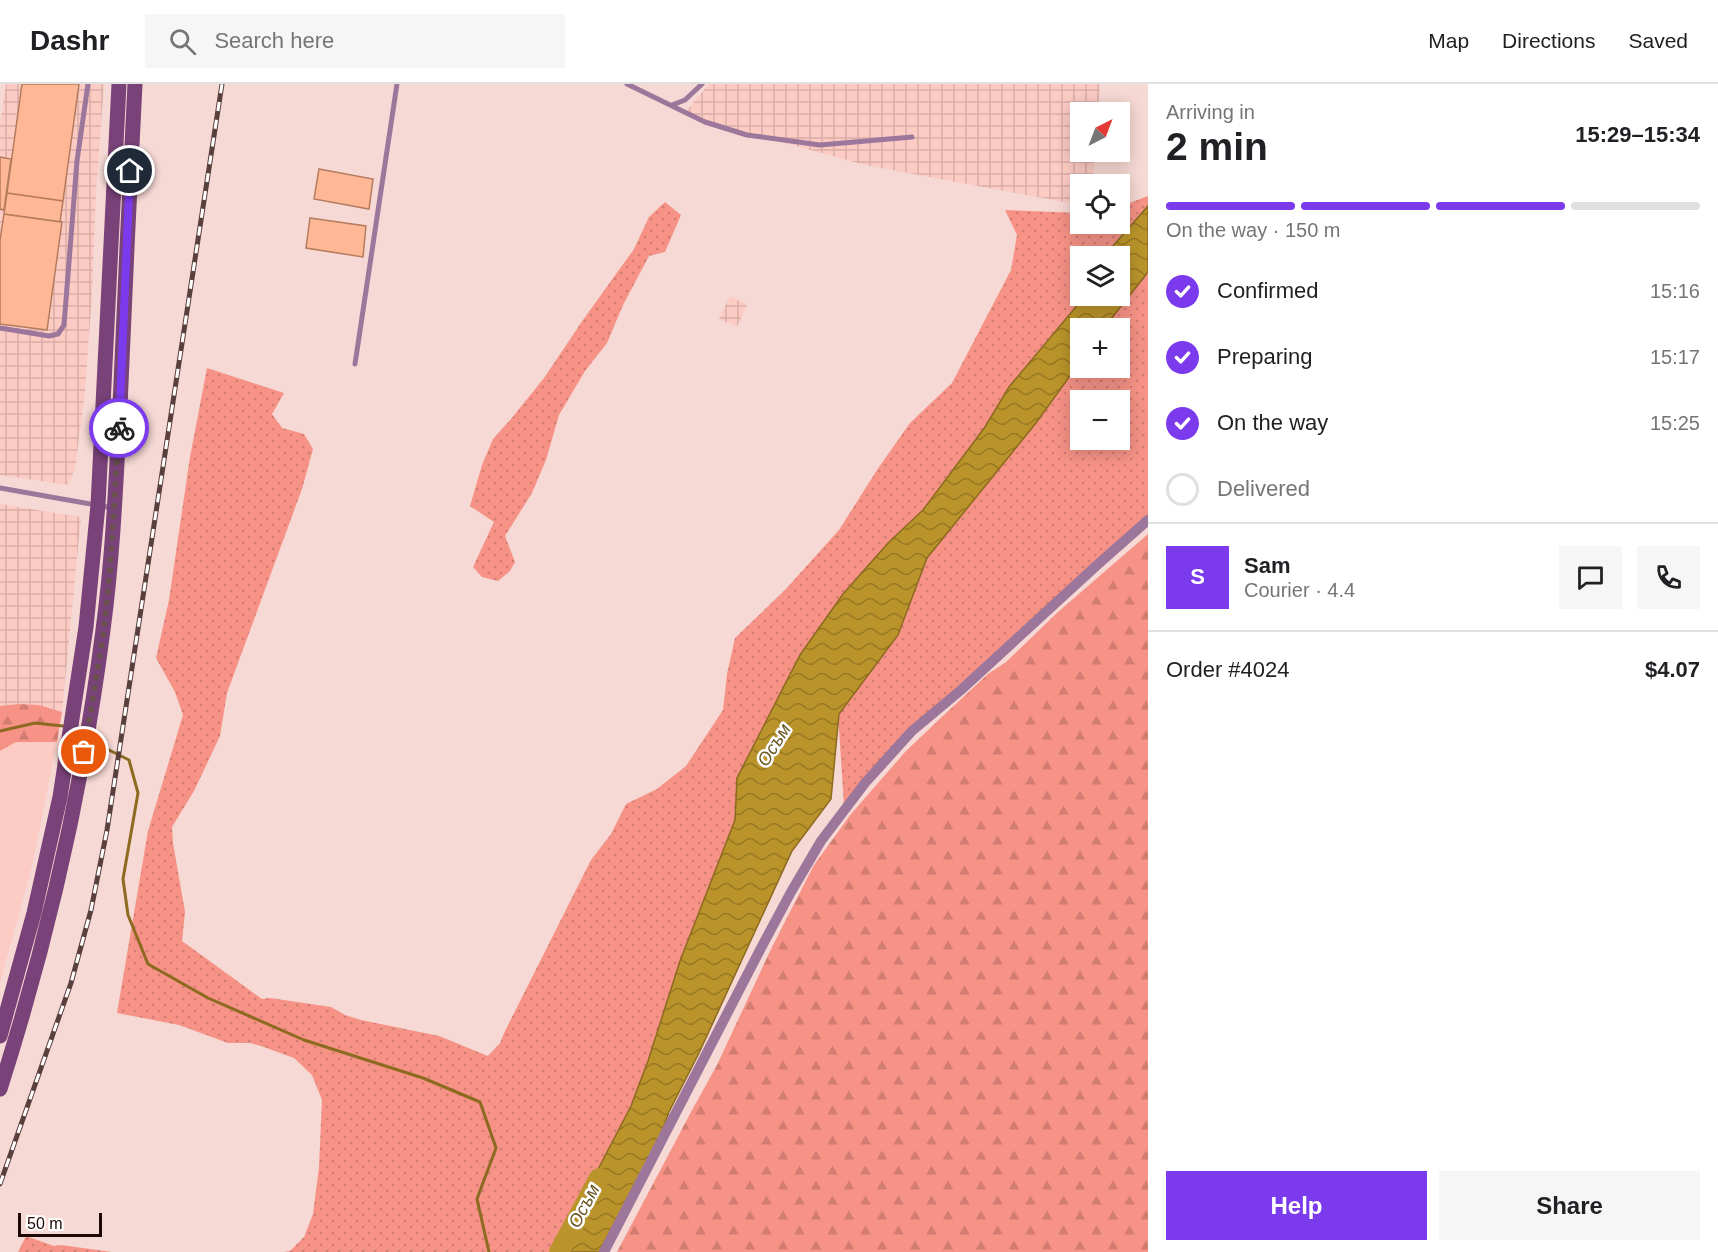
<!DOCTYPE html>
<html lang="en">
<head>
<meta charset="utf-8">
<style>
  :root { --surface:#fff; --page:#f6f6f6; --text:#202124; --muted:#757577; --line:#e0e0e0; --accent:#7c3aed }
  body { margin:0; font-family:Arial,sans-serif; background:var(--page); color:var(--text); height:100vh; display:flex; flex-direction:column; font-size:22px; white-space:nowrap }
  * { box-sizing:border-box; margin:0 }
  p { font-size:20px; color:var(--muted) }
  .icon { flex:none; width:33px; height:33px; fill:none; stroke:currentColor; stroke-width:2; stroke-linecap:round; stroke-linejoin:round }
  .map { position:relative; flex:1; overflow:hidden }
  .drawer { display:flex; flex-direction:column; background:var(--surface); width:570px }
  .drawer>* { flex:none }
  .needle { width:39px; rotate:42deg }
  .controls { position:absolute; left:1070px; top:18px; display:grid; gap:12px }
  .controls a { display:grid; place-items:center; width:60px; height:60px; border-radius:0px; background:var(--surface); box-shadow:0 3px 15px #0003; font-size:30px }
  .scale { position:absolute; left:18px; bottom:15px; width:84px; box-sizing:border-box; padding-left:6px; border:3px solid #200806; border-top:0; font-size:16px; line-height:21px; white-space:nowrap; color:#200806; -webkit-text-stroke:4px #fff; paint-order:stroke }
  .pin { position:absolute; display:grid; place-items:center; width:51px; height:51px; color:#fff; margin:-26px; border:3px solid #fff; border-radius:50%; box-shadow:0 2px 6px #0007 }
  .courier { position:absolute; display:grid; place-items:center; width:60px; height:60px; margin:-30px; border:4px solid #7c3aed; border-radius:50%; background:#fff; color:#222; box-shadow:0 2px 8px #0007 }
  .head em { font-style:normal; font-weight:700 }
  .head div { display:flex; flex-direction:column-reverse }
  .head { display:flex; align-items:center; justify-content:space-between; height:102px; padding:0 18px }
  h1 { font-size:39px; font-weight:700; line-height:45px }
  .bar { display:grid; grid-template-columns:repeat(4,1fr); gap:9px 6px; align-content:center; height:72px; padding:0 18px }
  .bar i { height:8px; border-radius:4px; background:var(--line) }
  .bar .selected { background:var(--accent) }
  .bar p { grid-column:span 4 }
  .line { display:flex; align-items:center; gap:15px; padding:0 18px; border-top:2px solid var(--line) }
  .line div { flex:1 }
  .round { display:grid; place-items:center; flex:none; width:63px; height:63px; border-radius:0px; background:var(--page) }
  ol { padding:0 18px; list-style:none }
  li { display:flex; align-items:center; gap:18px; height:66px }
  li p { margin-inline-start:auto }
  li .icon { padding:6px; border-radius:50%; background:var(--accent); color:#fff; stroke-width:4 }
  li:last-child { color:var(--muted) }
  li i { width:33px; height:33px; border:3px solid var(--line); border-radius:50% }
  .primary-button { display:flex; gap:12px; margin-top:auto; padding:12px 18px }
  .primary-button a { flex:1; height:69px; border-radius:0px; background:var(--accent); color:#fff; font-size:24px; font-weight:700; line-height:69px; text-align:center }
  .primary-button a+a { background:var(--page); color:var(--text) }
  header { display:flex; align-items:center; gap:36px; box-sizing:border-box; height:84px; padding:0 30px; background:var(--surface); border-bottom:2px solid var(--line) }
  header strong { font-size:28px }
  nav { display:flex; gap:33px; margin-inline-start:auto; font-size:21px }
  .search { width:420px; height:54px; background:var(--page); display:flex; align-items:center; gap:15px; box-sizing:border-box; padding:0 21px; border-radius:0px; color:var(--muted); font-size:22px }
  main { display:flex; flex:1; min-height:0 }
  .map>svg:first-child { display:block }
  .built { fill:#fccbc4 }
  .industrial { fill:url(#industrial-grid) }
  .grass { fill:url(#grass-dots); fill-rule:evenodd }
  .forest { fill:url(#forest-firs) }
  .water { fill:url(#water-waves); stroke:#8c6a1f; stroke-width:1.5 }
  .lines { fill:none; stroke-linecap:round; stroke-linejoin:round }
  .stream { stroke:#8c6a1f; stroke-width:3 }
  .river { stroke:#ba942a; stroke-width:20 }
  .building { fill:#feb895; stroke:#b57b5d; stroke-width:1.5 }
  .lane { stroke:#9c769b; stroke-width:5 }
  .street { stroke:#9c769b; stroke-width:10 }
  .secondary { stroke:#794278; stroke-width:15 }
  .rail-casing { stroke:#59403d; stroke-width:5 }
  .rail { stroke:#fff; stroke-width:3; stroke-dasharray:9; stroke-linecap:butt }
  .done { stroke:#6b514e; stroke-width:6; stroke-dasharray:0 10.8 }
  .route { stroke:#7c3aed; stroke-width:8 }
  .labels { text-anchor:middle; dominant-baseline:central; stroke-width:5; stroke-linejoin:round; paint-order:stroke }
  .water-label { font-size:18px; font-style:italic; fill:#695420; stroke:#fff }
</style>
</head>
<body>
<header>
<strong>Dashr</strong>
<div class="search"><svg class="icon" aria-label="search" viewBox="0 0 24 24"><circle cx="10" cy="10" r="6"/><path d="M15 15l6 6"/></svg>Search here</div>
<nav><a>Map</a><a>Directions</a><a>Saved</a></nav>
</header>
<main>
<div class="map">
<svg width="1148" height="1168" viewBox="0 0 1148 1168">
  <defs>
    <pattern id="industrial-grid" width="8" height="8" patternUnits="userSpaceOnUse" patternTransform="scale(1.5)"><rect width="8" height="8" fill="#fccbc4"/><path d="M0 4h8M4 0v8" fill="none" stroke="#d8ada7"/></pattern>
    <pattern id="grass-dots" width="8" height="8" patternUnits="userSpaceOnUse" patternTransform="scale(1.5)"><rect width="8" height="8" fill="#f69286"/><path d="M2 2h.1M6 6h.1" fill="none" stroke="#d37c72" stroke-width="1.8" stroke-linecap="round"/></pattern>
    <pattern id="forest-firs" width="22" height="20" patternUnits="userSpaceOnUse" patternTransform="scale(1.5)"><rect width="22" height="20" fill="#f69286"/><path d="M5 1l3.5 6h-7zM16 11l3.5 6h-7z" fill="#d37c72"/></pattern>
    <pattern id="water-waves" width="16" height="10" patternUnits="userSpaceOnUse" patternTransform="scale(1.5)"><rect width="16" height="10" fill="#ba942a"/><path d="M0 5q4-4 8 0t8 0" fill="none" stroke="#977722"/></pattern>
  </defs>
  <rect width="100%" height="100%" fill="#f6d8d4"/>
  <path class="built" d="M15 658H57L32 782 0 899V667Z"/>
  <path class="industrial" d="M6 0H104L96 107 92 211 85 307 75 385 68 401 0 391V41Z
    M709 0H1100L1098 28H1080V68H1095L1093 100H1080V121L865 81 683 31Z
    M730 212 747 221 737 243 719 235Z
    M0 420 81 433 62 628 39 621 18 620 0 622Z"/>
  <path class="grass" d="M1148 112V122L1112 162 1106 172H1080V212H1085L1083 216 1009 303 985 343 923 426 889 458 843 510 800 571 737 694 735 736 680 877 648 977 631 1022 593 1095 584 1128 566 1163 561 1168H284L290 1167 304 1153 313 1130 319 1083 322 1016 312 991 294 974 261 962 250 959H228L179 941 117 929 148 747 183 631 175 608 156 574 169 516 190 373 207 284 284 309 272 330 282 344 304 350 313 365 302 405 227 609 220 652 194 707 172 743 173 759 185 828 182 857 262 915 270 914 331 923 345 931 361 936 439 952 488 972 500 959 505 947 591 776 611 750 626 720 657 705 686 682 723 626 727 590 735 554 785 506 839 446 877 386 910 339 952 299 1011 186 1017 151 1005 126 1080 129V140H1119V123Z
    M665 118 681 131 665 168 649 172 623 221 607 259 585 287 559 331 546 376 532 409 505 452 515 478 510 487 498 497 482 493 473 483 494 438 470 422 482 381 493 355 511 335 544 294 583 236 634 165 649 133Z
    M1148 188V437L936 625 844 721 838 630 897 551 927 474 1036 339 1080 278V284H1119V244H1104ZM1080 316H1119V356H1080Z
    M26 1152 54 1162 61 1161 112 1168H18Z"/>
  <path class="forest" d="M1148 450V1168H617L691 1028 717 981 772 863 814 781 851 730 906 667 945 630 988 590 1006 578 1058 528Z
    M18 620 39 621 62 628 57 658H16L0 667V622Z"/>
  <path class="water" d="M1148 122V188L1104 244H1080V278L1036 339 927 474 898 551 839 630 831 715 792 767 699 969 669 1028 658 1058 599 1168H561L566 1163 584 1128 593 1095 631 1022 648 977 680 877 735 736 737 694 800 571 843 510 889 458 923 426 985 343 1009 303 1085 212H1119V172H1106L1112 163Z"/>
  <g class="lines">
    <path class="stream" d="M0 647 35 639 63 642
      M95 659 129 676 138 709 123 795 128 831 148 880 208 914 304 956 423 994 480 1018 496 1064 477 1115 489 1168"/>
    <path class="river" d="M559 1168 599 1094"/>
  </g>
  <path class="building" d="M22 0H79L63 117 7 109Z
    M0 73 11 75 4 126 0 125Z
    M319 85 373 95 369 125 314 115Z
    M7 109 63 117 60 138 4 130Z
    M4 130 62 138 47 246 0 240V156Z
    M310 134 366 142 363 173 306 164Z"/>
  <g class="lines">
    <path class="lane" d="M627 0 705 38 747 51 820 61 912 53
      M672 21 685 16 702 0
      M0 244 49 252 58 250 64 241 77 77 88 0
      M355 280 397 0
      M0 404 113 424"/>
    <path class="street" d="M604 1168 761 864 791 808 821 757 865 699 912 647 961 606 1096 482 1148 436"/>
    <path class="secondary" d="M0 952 34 829 60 713 86 543 98 421 119 0
      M0 1005C48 855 83 702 103 546 113 472 116 397 120 322 125 215 129 107 135 0"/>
    <g class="rail-casing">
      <path id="rail" d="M0 1100 71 899 91 826 107 746 222 0"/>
    </g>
    <use href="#rail" class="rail"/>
  </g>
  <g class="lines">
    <path class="done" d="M84 668 104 546 110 485 119 344"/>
    <path class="route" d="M119 344 130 87"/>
  </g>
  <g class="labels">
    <g class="water-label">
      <text transform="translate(774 661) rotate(-58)">Осъм</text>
      <text transform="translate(584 1122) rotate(-62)">Осъм</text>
    </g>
  </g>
</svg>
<div class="controls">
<a><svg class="needle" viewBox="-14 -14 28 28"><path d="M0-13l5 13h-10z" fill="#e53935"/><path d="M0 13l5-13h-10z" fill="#757577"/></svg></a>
<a><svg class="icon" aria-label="locate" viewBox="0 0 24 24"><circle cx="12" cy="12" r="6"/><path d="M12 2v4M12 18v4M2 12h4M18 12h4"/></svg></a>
<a><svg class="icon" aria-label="layers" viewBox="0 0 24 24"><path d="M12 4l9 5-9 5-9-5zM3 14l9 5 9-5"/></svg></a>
<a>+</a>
<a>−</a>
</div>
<div class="scale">50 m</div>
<div class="pin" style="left:84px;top:668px;background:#ea580c"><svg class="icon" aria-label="bag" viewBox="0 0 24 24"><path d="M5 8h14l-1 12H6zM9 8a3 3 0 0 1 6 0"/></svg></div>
<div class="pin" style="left:130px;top:87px;background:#1f2937"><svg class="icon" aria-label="home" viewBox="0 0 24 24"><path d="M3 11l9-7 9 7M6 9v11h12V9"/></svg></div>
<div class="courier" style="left:119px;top:344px"><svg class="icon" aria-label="bike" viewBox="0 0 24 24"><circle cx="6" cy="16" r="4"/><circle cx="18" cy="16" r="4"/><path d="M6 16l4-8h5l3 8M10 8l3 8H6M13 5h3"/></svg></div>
</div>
<section class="drawer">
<div class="head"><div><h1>2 min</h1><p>Arriving in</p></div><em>15:29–15:34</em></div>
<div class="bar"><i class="selected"></i><i class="selected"></i><i class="selected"></i><i></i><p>On the way · 150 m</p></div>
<ol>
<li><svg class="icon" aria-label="check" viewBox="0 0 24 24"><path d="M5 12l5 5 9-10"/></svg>Confirmed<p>15:16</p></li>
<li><svg class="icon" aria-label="check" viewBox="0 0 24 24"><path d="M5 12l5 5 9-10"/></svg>Preparing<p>15:17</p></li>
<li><svg class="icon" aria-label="check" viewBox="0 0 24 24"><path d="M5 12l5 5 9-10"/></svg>On the way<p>15:25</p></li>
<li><i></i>Delivered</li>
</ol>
<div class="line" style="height:108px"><b class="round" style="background:var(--accent);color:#fff">S</b><div><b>Sam</b><p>Courier · 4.4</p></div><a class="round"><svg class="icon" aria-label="chat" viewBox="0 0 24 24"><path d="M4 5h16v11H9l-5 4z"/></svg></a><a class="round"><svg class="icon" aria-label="phone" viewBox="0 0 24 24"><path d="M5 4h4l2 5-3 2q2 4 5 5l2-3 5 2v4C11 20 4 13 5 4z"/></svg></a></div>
<div class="line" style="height:78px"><div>Order #4024</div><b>$4.07</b></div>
<div class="primary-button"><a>Help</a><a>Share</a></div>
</section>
</main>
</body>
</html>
